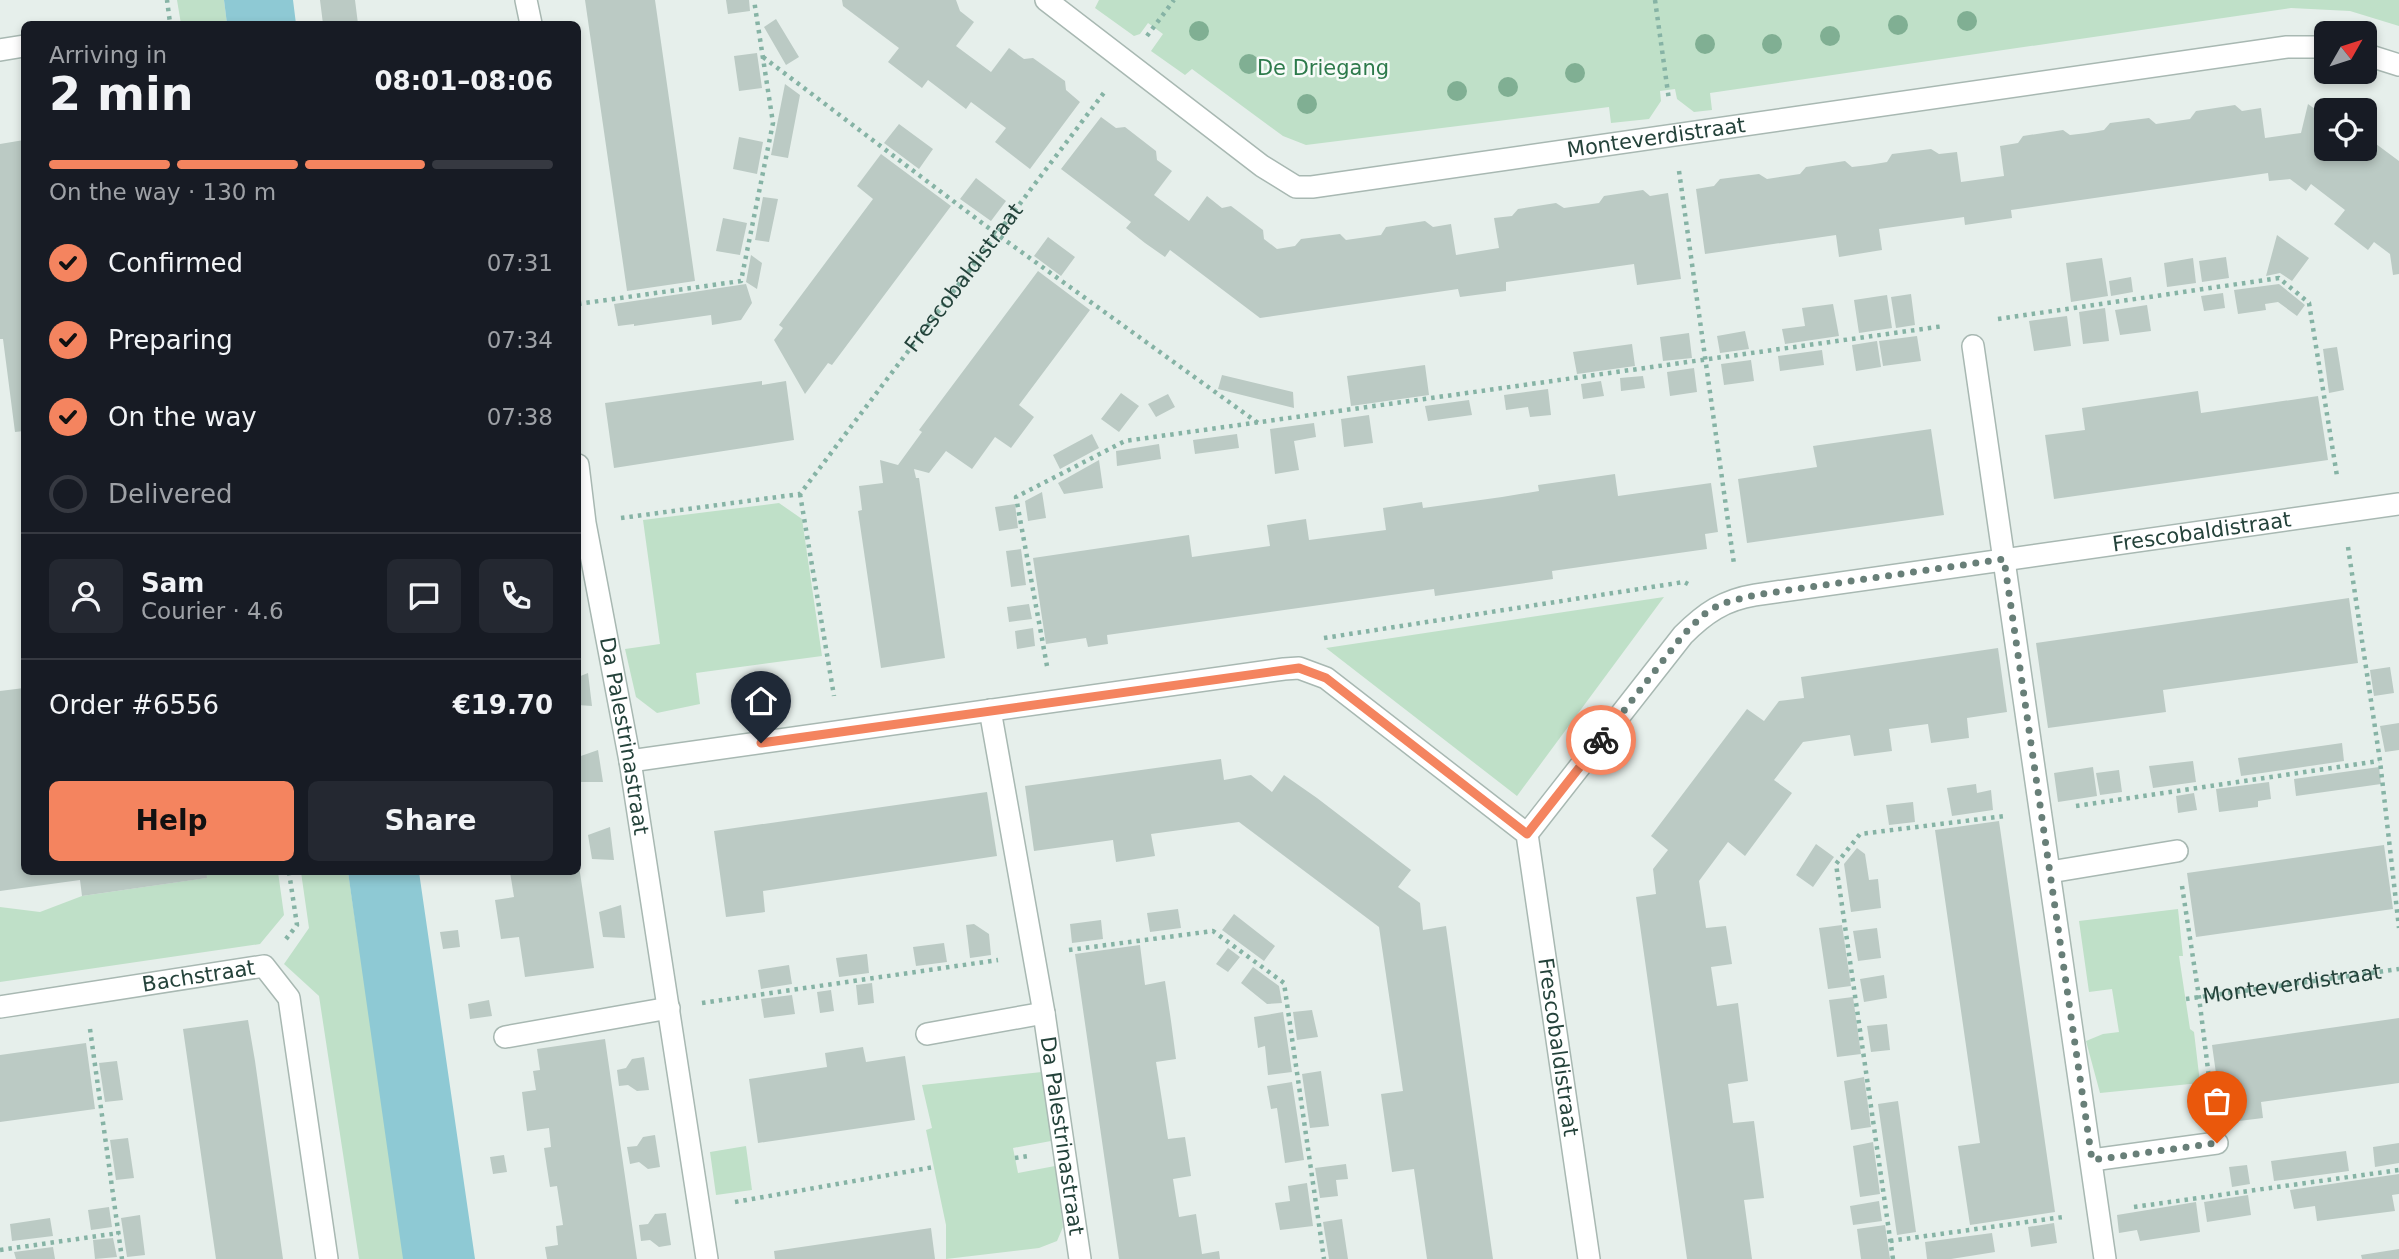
<!DOCTYPE html>
<html lang="en">
<head>
<meta charset="utf-8">
<style>
  :root { --surface:#171b24; --page:#242831; --text:#f1f3f6; --muted:#9ea1a6; --line:#363941; --accent:#f4845f }
  body { margin:0; font-family:"DejaVu Sans",sans-serif; background:var(--page); color:var(--text); height:100vh; display:flex; flex-direction:column; font-size:26px; white-space:nowrap }
  * { box-sizing:border-box; margin:0 }
  p { font-size:23px; color:var(--muted) }
  .icon { flex:none; width:38px; height:38px; fill:none; stroke:currentColor; stroke-width:2; stroke-linecap:round; stroke-linejoin:round }
  .map { position:relative; flex:1; overflow:hidden }
  .panel { position:absolute; left:21px; top:21px; width:560px; height:854px; display:flex; flex-direction:column; background:var(--surface); border-radius:10px; box-shadow:0 4px 10px #0003 }
  .panel>* { flex:none }
  .needle { width:46px; rotate:51deg }
  .fabs { position:absolute; left:2314px; top:21px; display:grid; gap:14px }
  .fabs a { display:grid; place-items:center; width:63px; height:63px; border-radius:10px; background:var(--surface); box-shadow:0 4px 10px #0003; font-size:35px }
  .pin { position:absolute; display:grid; place-items:center; width:60px; height:60px; color:#fff; margin:-72px -30px; border-radius:50% 50% 50% 0; rotate:-45deg; box-shadow:0 0 7px #0007 }
  .pin .icon { rotate:45deg }
  .courier { position:absolute; display:grid; place-items:center; width:70px; height:70px; margin:-35px; border:5px solid #f4845f; border-radius:50%; background:#fff; color:#222; box-shadow:0 2px 9px #0007 }
  .headline em { font-style:normal; font-weight:700 }
  .headline div { display:flex; flex-direction:column-reverse }
  .headline { display:flex; align-items:center; justify-content:space-between; height:119px; padding:0 28px }
  h1 { font-size:46px; font-weight:700; line-height:52px }
  .bar { display:grid; grid-template-columns:repeat(4,1fr); gap:10px 7px; align-content:center; height:84px; padding:0 28px }
  .bar i { height:9px; border-radius:5px; background:var(--line) }
  .bar .selected { background:var(--accent) }
  .bar p { grid-column:span 4 }
  .line { display:flex; align-items:center; gap:18px; padding:0 28px; border-top:2px solid var(--line) }
  .line div { flex:1 }
  .round { display:grid; place-items:center; flex:none; width:74px; height:74px; border-radius:10px; background:var(--page) }
  ol { padding:0 28px; list-style:none }
  li { display:flex; align-items:center; gap:21px; height:77px }
  li p { margin-inline-start:auto }
  li .icon { padding:7px; border-radius:50%; background:var(--accent); color:#111; stroke-width:4 }
  li:last-child { color:var(--muted) }
  li i { width:38px; height:38px; border:4px solid var(--line); border-radius:50% }
  .primary-button { display:flex; gap:14px; margin-top:auto; padding:14px 28px }
  .primary-button a { flex:1; height:80px; border-radius:10px; background:var(--accent); color:#111; font-size:28px; font-weight:700; line-height:80px; text-align:center }
  .primary-button a+a { background:var(--page); color:var(--text) }
  .map>svg:first-child { display:block }
  .green { fill:#bfe0c8 }
  .water { fill:#8ec9d4 }
  .building { fill:#bbcac4 }
  .lines { fill:none; stroke-linecap:round; stroke-linejoin:round }
  .minor-casing { stroke:#a8b8b2; stroke-width:24 }
  .path { stroke:#86b3a5; stroke-width:4.5; stroke-dasharray:3.5 5; stroke-linecap:butt }
  .minor { stroke:#fff; stroke-width:21 }
  .tree { fill:#80af93 }
  .done { stroke:#687f78; stroke-width:7; stroke-dasharray:0 12.6 }
  .route { stroke:#f4845f; stroke-width:9 }
  .labels { text-anchor:middle; dominant-baseline:central; stroke-width:5; stroke-linejoin:round; paint-order:stroke }
  .park-label { font-size:21px; fill:#2d7a4b; stroke:#f7fbf9 }
  .street-label { font-size:21px; fill:#24423a; stroke:#f7fbf9 }
</style>
</head>
<body>
<div class="map">
<svg width="2399" height="1259" viewBox="0 0 2399 1259">
  <rect width="100%" height="100%" fill="#e6efeb"/>
  <path class="green" d="M177 0H224L227 24H181Z
    M1099 0H2399V26L2350 11 2291 8 1710 93 1712 110 1694 112 1677 99 1675 89 1660 91 1661 101 1649 119 1611 123 1609 107 1306 145 1283 136 1192 69 1185 75 1151 51 1163 34 1148 23 1140 34 1134 36 1095 8Z
    M779 503 802 519 822 656 696 673 700 704 657 713 636 697 625 649 660 644 643 520Z
    M1664 597 1517 796 1326 648Z
    M206 872H278L284 915 260 944 0 982V907L40 912 82 896 206 878Z
    M301 872H348L406 1259H359L319 996 284 964 309 928Z
    M2178 909 2183 956H2179L2190 1029 2194 1032 2200 1083 2100 1093 2086 1041 2103 1034 2119 1032 2112 989 2089 992 2079 921Z
    M1042 1072 1051 1141 1013 1148 1018 1173 1055 1166 1063 1227 1057 1241 1039 1248 946 1259V1225L926 1130 932 1128 922 1085Z
    M746 1146 752 1190 716 1195 710 1152Z"/>
  <path class="water" d="M224 0H293L296 24H227Z
    M348 872H419L475 1259H403Z"/>
  <path class="building" d="M320 0H355L358 24H323Z
    M585 0H655L695 281 627 291Z
    M726 0H749L750 11 728 14Z
    M842 0H956L960 11 974 22 956 46 991 72 1009 48 1024 59 1033 58 1065 81 1066 90 1080 102 1030 169 995 142 1006 128 971 102 966 109 928 80 922 88 888 62 899 48 843 6Z
    M776 19 799 57 786 65 764 27Z
    M757 53 762 88 739 91 734 56Z
    M785 84 800 95 788 158 771 155Z
    M2308 104 2326 117V149H2364V142L2372 141 2399 161V274L2393 275 2390 254 2374 242 2368 250 2334 224 2345 210 2311 184 2306 191 2290 179 2269 181 2268 173 2011 210 2012 218 1965 225 1964 217 1879 229 1882 250 1839 257 1836 235 1705 254 1696 189 1714 186 1720 179 1759 174 1767 179 1800 174 1806 167 1845 161 1852 167 1869 165 1887 162 1892 154 1931 149 1939 154 1957 152 1961 182 2004 176 2000 146 2018 143 2023 136 2063 130 2070 135 2087 133 2104 130 2110 123 2149 118 2156 124 2190 119 2196 111 2235 105 2242 111 2261 108 2265 138 2301 133Z
    M1101 117 1116 128 1125 127 1156 151 1157 160 1172 171 1154 195 1189 221 1207 196 1222 208 1231 206 1263 230 1264 239 1277 249 1295 246 1301 239 1340 234 1346 240 1381 235 1386 227 1425 221 1433 227 1451 224 1456 255 1499 248 1494 218 1512 216 1518 209 1556 203 1564 208 1599 203 1604 196 1643 190 1650 196 1668 193 1681 279 1637 285 1634 264 1506 282V291L1460 297 1458 289 1260 318 1170 250 1165 257 1145 243 1126 228 1131 222 1061 169Z
    M899 124 933 149 919 169 884 143Z
    M739 137 763 142 757 174 733 169Z
    M24 140V431L15 432 3 339H0V144Z
    M881 154 951 206 832 365 828 363 805 394 774 340 783 328 779 325 873 199 857 186Z
    M976 178 1006 201 991 221 960 199Z
    M763 197 778 199 769 242 755 240Z
    M723 218 747 223 740 255 716 251Z
    M2277 235 2309 258 2292 281 2280 273 2266 276Z
    M1048 237 1075 257 1061 276 1034 256Z
    M751 255 762 263 757 289 746 282Z
    M2226 257 2229 278 2202 282 2199 261Z
    M2102 258 2108 296 2071 302 2066 263Z
    M2193 258 2196 283 2167 287 2164 263Z
    M1038 271 1090 310 1019 405 1034 417 1011 448 995 437 972 469 946 451 929 473 914 469 916 478H919L945 658 881 668 858 511 862 510 859 486 883 483 880 460 898 465 922 432 919 430Z
    M2131 277 2133 292 2111 296 2109 281Z
    M746 284 752 303 741 320 712 325 711 315 634 326V324L618 326 614 304Z
    M2279 284 2305 305 2297 316 2278 302 2265 304 2266 310 2238 314 2234 290Z
    M2223 293 2225 308 2204 311 2201 296Z
    M1911 294 1915 325 1896 328 1891 297Z
    M1887 295 1892 328 1859 333 1854 300Z
    M1833 304 1839 336 1785 344 1782 329 1805 326 1802 308Z
    M2147 305 2151 331 2120 335 2115 310Z
    M2105 308 2109 341 2083 344 2079 312Z
    M2067 316 2071 346 2034 351 2029 321Z
    M1745 331 1749 349 1720 353 1717 336Z
    M1689 333 1692 358 1663 361 1660 337Z
    M1917 336 1921 361 1883 366 1879 341Z
    M1877 341 1881 367 1856 371 1852 345Z
    M1632 344 1635 366 1577 374 1573 352Z
    M2337 347 2344 390 2329 393 2323 349Z
    M1822 350 1824 365 1780 371 1778 356Z
    M1751 360 1754 381 1724 385 1721 364Z
    M1425 365 1429 395 1351 406 1347 376Z
    M1694 368 1697 392 1670 396 1667 372Z
    M1222 375 1293 392 1294 408 1218 389Z
    M1643 376 1645 388 1621 391 1620 378Z
    M762 381V385L786 381 794 440 614 468 605 403Z
    M1601 381 1604 396 1583 399 1581 384Z
    M1548 389 1551 415 1530 417 1528 407 1506 410 1504 395Z
    M2198 391 2201 413 2318 396 2328 460 2054 499 2045 435 2085 430 2082 408Z
    M1121 393 1139 406 1119 432 1101 419Z
    M1168 394 1175 407 1156 417 1148 404Z
    M1469 400 1472 415 1428 421 1425 406Z
    M1369 415 1373 443 1344 447 1341 419Z
    M1314 423 1316 437 1294 441 1299 470 1275 474 1270 429Z
    M1931 429 1944 515 1747 543 1738 479 1817 467 1813 446Z
    M1092 434 1099 448 1060 469 1053 455Z
    M1237 434 1239 448 1195 454 1193 440Z
    M1159 444 1161 459 1117 466 1116 451Z
    M1099 460 1103 488 1064 494 1058 483Z
    M1615 474 1618 496 1711 483 1718 532 1705 534 1707 549 1552 571 1553 579 1435 596 1434 589 1107 635 1108 644 1088 647 1086 638 1046 644 1033 558 1189 535 1192 557 1270 546 1267 525 1306 519 1309 540 1386 530 1383 508 1422 502 1423 508 1502 497 1539 491 1538 485Z
    M1042 492 1046 518 1028 521 1025 501Z
    M1015 504 1018 528 999 531 995 507Z
    M1021 549 1026 585 1011 587 1006 551Z
    M2349 598 2358 663 2163 690 2166 712 2048 728 2036 643Z
    M1029 604 1032 619 1009 622 1007 607Z
    M1033 628 1035 646 1017 649 1015 631Z
    M1998 648 2007 712 1967 718 1969 738 1931 743 1928 724 1889 729 1892 751 1854 756 1850 735 1803 742 1774 780 1792 793 1768 825 1745 856 1728 842 1699 881 1706 928 1726 926 1732 964 1711 967 1717 1006 1738 1003 1748 1081 1728 1084 1733 1123 1754 1121 1764 1198 1744 1200 1752 1259H1687L1636 897 1656 894 1653 869 1668 850 1651 836 1747 709 1764 721 1779 701 1804 698 1801 677Z
    M2390 667 2394 693 2374 696 2370 670Z
    M588 673 592 706 578 705V677Z
    M24 688V872H206L207 878 82 896 80 880 0 891V691Z
    M2399 723V750L2385 752 2380 726Z
    M2342 743 2344 761 2241 776 2238 758Z
    M598 750 603 782H580L578 757Z
    M1221 759 1224 780 1251 775 1272 792 1284 775 1317 798 1411 870 1398 887 1420 903 1423 930 1446 926 1493 1259H1427L1414 1169 1392 1172 1381 1094 1403 1091 1379 927 1239 822 1151 834 1155 856 1116 862 1113 840 1034 851 1025 786Z
    M2193 761 2196 782 2153 788 2149 766Z
    M2093 767 2097 796 2058 802 2054 773Z
    M2379 767 2381 784 2296 796 2294 779Z
    M2119 770 2122 792 2100 795 2096 773Z
    M2269 782 2271 799 2258 801V807L2219 812 2216 789Z
    M1976 784 1977 793 1991 790 1993 810 1952 816 1947 788Z
    M987 792 997 856 763 891 765 912 726 917 714 831Z
    M2194 793 2197 810 2178 813 2176 796Z
    M1913 802 1915 822 1889 825 1886 805Z
    M1999 821 2055 1212 1970 1225 1958 1146 1980 1143 1935 830Z
    M610 827 614 860 592 859 588 835Z
    M1816 844 1834 857 1813 887 1796 875Z
    M2384 845 2393 909 2196 937 2187 873Z
    M1857 848 1865 854 1869 880 1878 879 1881 908 1851 912 1844 864Z
    M578 859 594 968 525 977 519 937 501 939 495 900 514 897 510 872H578Z
    M621 905 625 938 603 937 599 912Z
    M1178 909 1181 928 1150 932 1147 913Z
    M1234 914 1275 946 1264 961 1222 930Z
    M1101 920 1103 939 1072 943 1070 924Z
    M974 924 989 934 991 955 970 958 966 925Z
    M1842 925 1851 986 1828 989 1819 928Z
    M1877 928 1881 958 1858 961 1853 931Z
    M458 930 460 947 443 949 440 932Z
    M944 943 947 962 916 966 913 947Z
    M1140 945 1145 985 1165 981 1171 1021 1176 1059 1156 1062 1168 1139 1185 1137 1191 1176 1173 1179 1179 1217 1196 1214 1202 1254 1219 1251 1220 1259H1119L1075 954Z
    M1228 948 1240 957 1228 972 1216 964Z
    M867 954 869 973 839 977 836 958Z
    M789 965 792 984 761 989 758 970Z
    M1253 967 1279 986 1282 1003 1267 1004 1241 983Z
    M1884 975 1887 998 1864 1002 1860 979Z
    M872 983 874 1003 858 1005 856 985Z
    M831 990 834 1011 820 1013 817 992Z
    M792 995 795 1014 764 1018 761 999Z
    M1853 997 1861 1054 1837 1057 1829 1000Z
    M489 1000 492 1016 470 1019 468 1004Z
    M1312 1010 1318 1037 1297 1040 1293 1012Z
    M1283 1012 1292 1072 1268 1075 1265 1046 1258 1048 1254 1017Z
    M2399 1018V1083L2261 1102 2263 1118 2223 1123 2212 1045Z
    M248 1020 255 1061 283 1259H216L183 1029Z
    M1887 1024 1890 1050 1871 1052 1867 1026Z
    M605 1039 637 1259H547L545 1247 558 1245 556 1226 563 1225 557 1186 550 1187 547 1168 544 1148 551 1147 549 1128 527 1131 522 1092 536 1090 533 1071 540 1070 537 1049Z
    M86 1043 95 1109 0 1122V1055Z
    M863 1047 866 1062 905 1056 915 1120 758 1143 749 1079 827 1067 825 1053Z
    M644 1057 649 1090 637 1091 628 1085 619 1086 617 1070 626 1068 632 1059Z
    M117 1061 123 1100 105 1102 99 1063Z
    M1321 1071 1329 1126 1310 1128 1302 1074Z
    M1864 1077 1871 1127 1851 1130 1844 1081Z
    M1292 1082 1304 1160 1285 1163 1277 1108 1271 1109 1267 1086Z
    M1898 1101 1916 1232 1897 1235 1878 1104Z
    M655 1135 660 1167 648 1169 639 1162 630 1164 627 1147 637 1146 643 1137Z
    M128 1138 134 1178 116 1180 110 1140Z
    M1873 1142 1880 1194 1860 1197 1853 1146Z
    M2399 1143V1163L2375 1167 2373 1147Z
    M2346 1151 2349 1171 2274 1181 2271 1161Z
    M504 1155 507 1172 493 1174 490 1157Z
    M1346 1164 1348 1179 1336 1180 1338 1196 1320 1198 1315 1168Z
    M2247 1165 2250 1184 2232 1187 2229 1167Z
    M2399 1174V1194L2392 1195 2395 1211 2317 1221 2315 1206 2294 1209 2290 1190Z
    M1307 1183 1313 1226 1280 1230 1275 1203 1290 1201 1288 1186Z
    M2248 1195 2251 1215 2207 1222 2204 1202Z
    M1879 1201 1882 1221 1853 1225 1850 1206Z
    M2196 1202 2200 1232 2140 1241 2137 1230 2119 1233 2117 1215Z
    M109 1207 112 1227 91 1230 88 1210Z
    M666 1213 671 1245 659 1247 650 1240 641 1241 639 1225 648 1224 655 1214Z
    M140 1215 145 1255 127 1257 121 1218Z
    M50 1218 53 1236 12 1241 10 1224Z
    M1342 1219 1348 1259H1329L1323 1222Z
    M2054 1223 2057 1243 2031 1247 2028 1227Z
    M1885 1225 1890 1259H1861L1857 1229Z
    M931 1228 935 1259H775L774 1251Z
    M1992 1233 1995 1252 1951 1259H1927L1925 1242Z
    M113 1238 117 1257 95 1259 93 1240Z
    M53 1247 55 1259H16L14 1252Z
    M2399 1249V1259H2362L2361 1255Z"/>
  <g class="lines">
    <g class="minor-casing">
      <g id="minor">
        <path d="M526 0 531 24"/>
        <path id="s3" d="M1046 0 1262 166 1296 187H1312L2287 47H2326"/>
        <path d="M0 50 24 46"/>
        <path d="M2364 54 2399 65"/>
        <path d="M1973 346 2105 1259"/>
        <path id="s4" d="M578 465 585 523 630 761 707 1259"/>
        <path id="s5" d="M990 710 1044 1013 1080 1259"/>
        <path id="s6" d="M630 761 1284 669 1299 668 1326 678 1527 834 1589 1259"/>
        <path id="s7" d="M1527 834 1683 635C1705 613 1724 600 1755 595L2399 504"/>
        <path d="M2050 872 2177 851"/>
        <path id="s8" d="M0 1007 264 966 289 998 327 1259"/>
        <path d="M927 1034 1044 1013"/>
        <path d="M505 1037 669 1008"/>
        <path d="M2092 1160 2217 1143"/>
      </g>
    </g>
    <g class="path">
      <path d="M1655 0 1669 100"/>
      <path d="M165 24 170 23 167 0"/>
      <path d="M1147 36 1174 0"/>
      <path d="M763 57 998 235 1258 423"/>
      <path d="M1679 171 1734 564"/>
      <path d="M578 304 741 281 773 123 754 0"/>
      <path d="M1998 319 2279 278 2309 303 2337 476"/>
      <path d="M800 494 834 696"/>
      <path id="s1" d="M621 518 800 494 1106 90"/>
      <path d="M2348 547 2380 761 2399 928"/>
      <path d="M1324 638 1684 582 1688 584"/>
      <path d="M1047 666 1016 497 1125 441 1944 326"/>
      <path d="M2076 806 2379 761"/>
      <path d="M2182 886 2199 997 2213 1110"/>
      <path d="M286 939 297 925 289 872"/>
      <path d="M1069 950 1213 931 1284 983 1324 1259"/>
      <path id="s2" d="M2186 999 2399 969"/>
      <path d="M702 1003 998 960"/>
      <path d="M90 1029 122 1259"/>
      <path d="M1015 1158 1028 1156"/>
      <path d="M735 1202 934 1167"/>
      <path d="M2134 1207 2399 1170"/>
      <path d="M1890 1241 2063 1217"/>
      <path d="M0 1250 119 1233"/>
      <path d="M1893 1259 1836 864 1860 834 2005 816"/>
    </g>
    <use href="#minor" class="minor"/>
  </g>
  <g class="tree">
    <circle cx="1967" cy="21" r="10"/>
    <circle cx="1898" cy="25" r="10"/>
    <circle cx="1199" cy="31" r="10"/>
    <circle cx="1830" cy="36" r="10"/>
    <circle cx="1705" cy="44" r="10"/>
    <circle cx="1772" cy="44" r="10"/>
    <circle cx="1249" cy="64" r="10"/>
    <circle cx="1575" cy="73" r="10"/>
    <circle cx="1508" cy="87" r="10"/>
    <circle cx="1457" cy="91" r="10"/>
    <circle cx="1307" cy="104" r="10"/>
  </g>
  <g class="lines">
    <path class="done" d="M1601 740 1683 635 1703 615 1720 604 1755 595 2004 559 2092 1160 2217 1143"/>
    <path class="route" d="M761 743 1299 668 1326 678 1527 834 1601 740"/>
  </g>
  <g class="labels">
    <g class="park-label">
      <text x="1323" y="68">De Driegang</text>
    </g>
    <g class="street-label">
      <text stroke="none"><textPath href="#s3" startOffset="676">Monteverdistraat</textPath></text>
      <text stroke="none"><textPath href="#s1" startOffset="452">Frescobaldistraat</textPath></text>
      <text stroke="none"><textPath href="#s7" startOffset="788">Frescobaldistraat</textPath></text>
      <text stroke="none"><textPath href="#s4" startOffset="275">Da Palestrinastraat</textPath></text>
      <text stroke="none"><textPath href="#s8" startOffset="201">Bachstraat</textPath></text>
      <text stroke="none"><textPath href="#s2" startOffset="107">Monteverdistraat</textPath></text>
      <text stroke="none"><textPath href="#s6" startOffset="1174">Frescobaldistraat</textPath></text>
      <text stroke="none"><textPath href="#s5" startOffset="432">Da Palestrinastraat</textPath></text>
    </g>
  </g>
</svg>
<div class="fabs">
<a><svg class="needle" viewBox="-14 -14 28 28"><path d="M0-13l5 13h-10z" fill="#e53935"/><path d="M0 13l5-13h-10z" fill="#9ea1a6"/></svg></a>
<a><svg class="icon" aria-label="locate" viewBox="0 0 24 24"><circle cx="12" cy="12" r="6"/><path d="M12 2v4M12 18v4M2 12h4M18 12h4"/></svg></a>
</div>
<div class="pin" style="left:2217px;top:1143px;background:#ea580c"><svg class="icon" aria-label="bag" viewBox="0 0 24 24"><path d="M5 8h14l-1 12H6zM9 8a3 3 0 0 1 6 0"/></svg></div>
<div class="pin" style="left:761px;top:743px;background:#1f2937"><svg class="icon" aria-label="home" viewBox="0 0 24 24"><path d="M3 11l9-7 9 7M6 9v11h12V9"/></svg></div>
<div class="courier" style="left:1601px;top:740px"><svg class="icon" aria-label="bike" viewBox="0 0 24 24"><circle cx="6" cy="16" r="4"/><circle cx="18" cy="16" r="4"/><path d="M6 16l4-8h5l3 8M10 8l3 8H6M13 5h3"/></svg></div>
<section class="panel">
<div class="headline"><div><h1>2 min</h1><p>Arriving in</p></div><em>08:01–08:06</em></div>
<div class="bar"><i class="selected"></i><i class="selected"></i><i class="selected"></i><i></i><p>On the way · 130 m</p></div>
<ol>
<li><svg class="icon" aria-label="check" viewBox="0 0 24 24"><path d="M5 12l5 5 9-10"/></svg>Confirmed<p>07:31</p></li>
<li><svg class="icon" aria-label="check" viewBox="0 0 24 24"><path d="M5 12l5 5 9-10"/></svg>Preparing<p>07:34</p></li>
<li><svg class="icon" aria-label="check" viewBox="0 0 24 24"><path d="M5 12l5 5 9-10"/></svg>On the way<p>07:38</p></li>
<li><i></i>Delivered</li>
</ol>
<div class="line" style="height:126px"><a class="round"><svg class="icon" aria-label="person" viewBox="0 0 24 24"><circle cx="12" cy="8" r="4"/><path d="M4 21q1-7 8-7t8 7"/></svg></a><div><b>Sam</b><p>Courier · 4.6</p></div><a class="round"><svg class="icon" aria-label="chat" viewBox="0 0 24 24"><path d="M4 5h16v11H9l-5 4z"/></svg></a><a class="round"><svg class="icon" aria-label="phone" viewBox="0 0 24 24"><path d="M5 4h4l2 5-3 2q2 4 5 5l2-3 5 2v4C11 20 4 13 5 4z"/></svg></a></div>
<div class="line" style="height:91px"><div>Order #6556</div><b>€19.70</b></div>
<div class="primary-button"><a>Help</a><a>Share</a></div>
</section>
</div>
</body>
</html>
